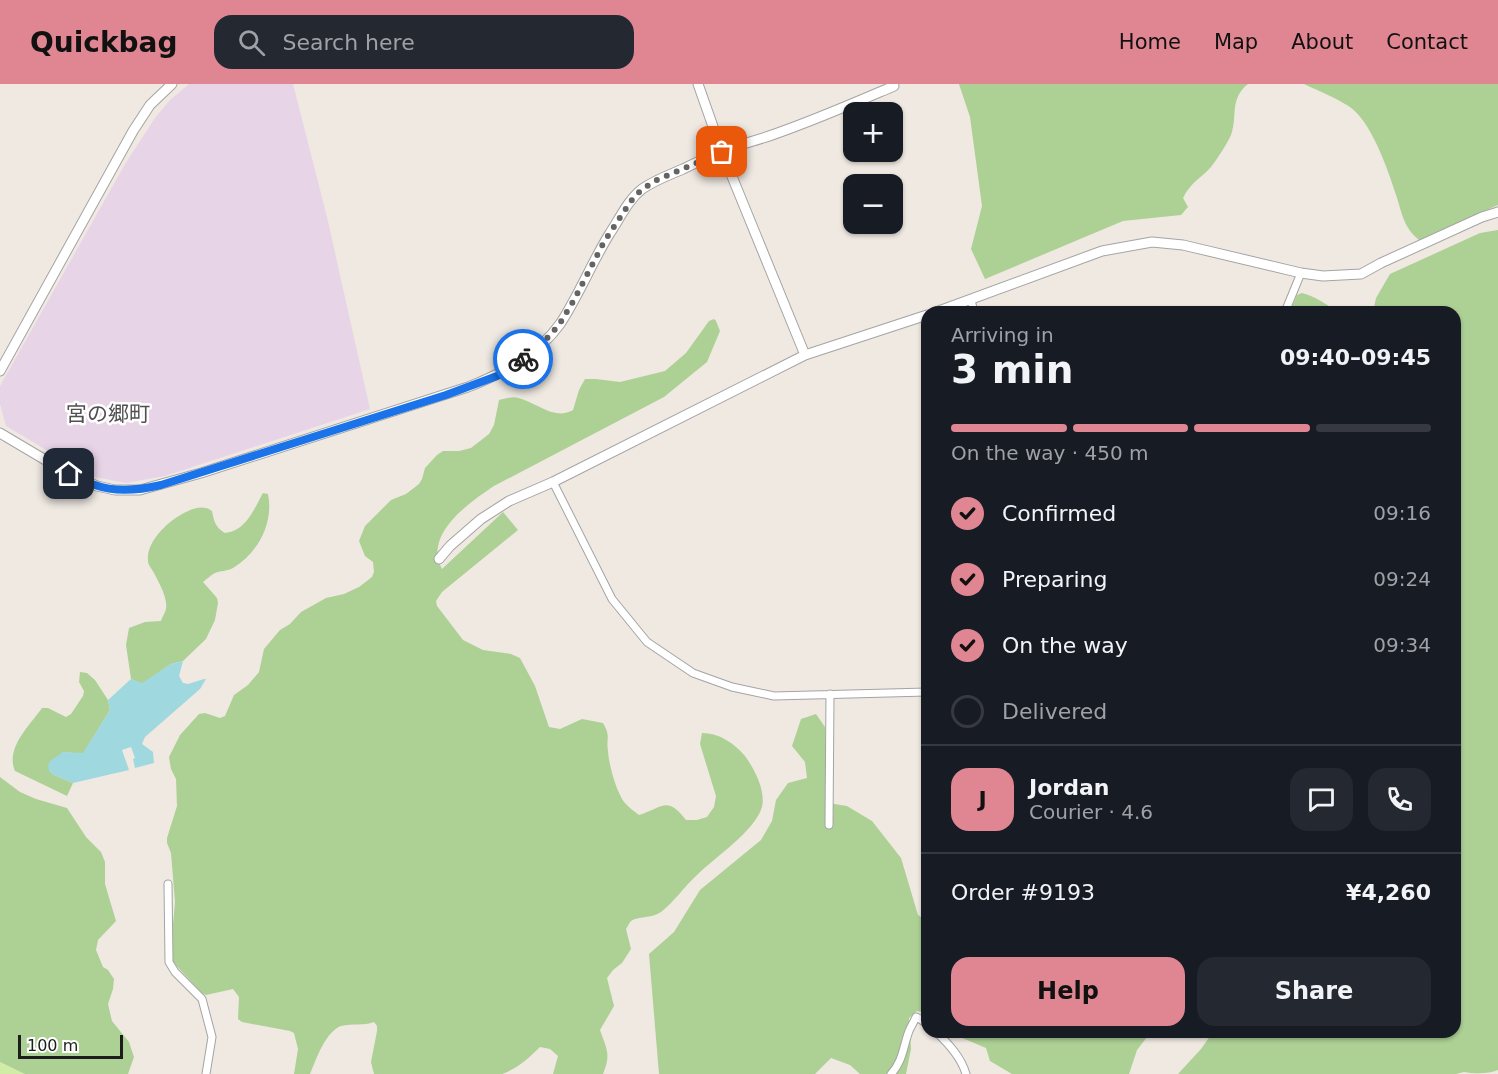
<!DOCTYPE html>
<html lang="en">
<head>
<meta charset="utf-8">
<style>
  :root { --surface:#171b24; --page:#242831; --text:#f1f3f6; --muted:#9ea1a6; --line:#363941; --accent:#df8692 }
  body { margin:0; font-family:"DejaVu Sans","Noto Sans JP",sans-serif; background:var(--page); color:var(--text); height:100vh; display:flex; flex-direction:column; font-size:22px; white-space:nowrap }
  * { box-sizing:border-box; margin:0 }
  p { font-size:20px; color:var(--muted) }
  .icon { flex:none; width:33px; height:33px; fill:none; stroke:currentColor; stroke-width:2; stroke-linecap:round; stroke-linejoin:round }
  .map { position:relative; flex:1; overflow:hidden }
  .details { position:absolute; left:921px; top:222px; width:540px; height:732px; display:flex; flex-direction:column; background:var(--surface); border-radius:18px; box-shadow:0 2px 4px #0004 }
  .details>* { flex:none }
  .controls { position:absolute; left:843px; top:18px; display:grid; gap:12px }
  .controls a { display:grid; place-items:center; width:60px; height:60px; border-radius:12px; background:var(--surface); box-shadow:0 2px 4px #0004; font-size:30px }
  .scale { position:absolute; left:18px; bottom:15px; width:105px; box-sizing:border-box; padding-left:6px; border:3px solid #1d1d1d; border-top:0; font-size:16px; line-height:21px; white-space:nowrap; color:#1d1d1d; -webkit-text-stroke:4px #fff; paint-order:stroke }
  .pin { position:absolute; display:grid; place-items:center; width:51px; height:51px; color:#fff; margin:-26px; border-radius:12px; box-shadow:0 3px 9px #0006 }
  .courier { position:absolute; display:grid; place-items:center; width:60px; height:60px; margin:-30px; border:4px solid #1a73e8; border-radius:50%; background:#fff; color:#222; box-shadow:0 2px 8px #0007 }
  .headline em { font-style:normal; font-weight:800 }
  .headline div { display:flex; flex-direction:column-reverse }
  .headline { display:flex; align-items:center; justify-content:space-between; height:102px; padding:0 30px }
  h1 { font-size:39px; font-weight:800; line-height:45px }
  .bar { display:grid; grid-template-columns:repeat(4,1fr); gap:9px 6px; align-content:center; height:72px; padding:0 30px }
  .bar i { height:8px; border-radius:4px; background:var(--line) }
  .bar .current { background:var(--accent) }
  .bar p { grid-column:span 4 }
  .line { display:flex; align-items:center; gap:15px; padding:0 30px; border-top:2px solid var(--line) }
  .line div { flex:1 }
  .round { display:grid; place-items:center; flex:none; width:63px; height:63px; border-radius:18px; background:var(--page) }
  ol { padding:0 30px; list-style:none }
  li { display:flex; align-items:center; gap:18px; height:66px }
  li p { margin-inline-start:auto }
  li .icon { padding:6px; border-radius:50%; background:var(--accent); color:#111; stroke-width:4 }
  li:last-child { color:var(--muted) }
  li i { width:33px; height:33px; border:3px solid var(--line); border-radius:50% }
  .primary-button { display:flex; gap:12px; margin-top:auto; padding:12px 30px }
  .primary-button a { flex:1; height:69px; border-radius:18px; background:var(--accent); color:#111; font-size:24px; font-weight:800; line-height:69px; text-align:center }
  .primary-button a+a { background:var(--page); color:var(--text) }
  header { display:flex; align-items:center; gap:36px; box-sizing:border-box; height:84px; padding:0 30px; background:var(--accent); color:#111 }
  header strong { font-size:28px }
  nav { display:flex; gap:33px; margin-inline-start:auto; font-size:21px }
  .search { width:420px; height:54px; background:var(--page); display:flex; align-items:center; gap:15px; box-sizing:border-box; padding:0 21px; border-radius:18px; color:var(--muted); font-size:22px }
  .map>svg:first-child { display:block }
  .industrial { fill:#e8d4e7 }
  .grass { fill:#d0eca5 }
  .forest { fill:#add095 }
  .water { fill:#a0d8df }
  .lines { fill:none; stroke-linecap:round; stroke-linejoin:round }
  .minor-casing { stroke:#a4a4a4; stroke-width:9 }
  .tertiary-casing { stroke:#a4a4a4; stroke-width:11 }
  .minor { stroke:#fff; stroke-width:7 }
  .tertiary { stroke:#fff; stroke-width:9 }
  .done { stroke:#666462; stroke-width:6; stroke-dasharray:0 10.8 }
  .route { stroke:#1a73e8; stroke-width:8 }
  .labels { text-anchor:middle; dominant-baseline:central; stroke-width:5; stroke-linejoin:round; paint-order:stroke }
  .quarter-label { font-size:21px; fill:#505050; stroke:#fff }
</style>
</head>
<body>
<header>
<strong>Quickbag</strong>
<div class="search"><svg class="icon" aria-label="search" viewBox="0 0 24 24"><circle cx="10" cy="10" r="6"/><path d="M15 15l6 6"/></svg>Search here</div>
<nav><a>Home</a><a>Map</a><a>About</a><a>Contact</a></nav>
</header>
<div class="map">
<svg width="1498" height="990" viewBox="0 0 1498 990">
  <rect width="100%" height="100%" fill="#efe9e2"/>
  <path class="industrial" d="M189 0H293L327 133 370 325 165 392 126 399 90 392 6 342 0 320V302L125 80 155 34 170 16Z"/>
  <path class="grass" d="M0 978 25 990H0Z"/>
  <path class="forest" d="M959 0H1248C1229 15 1238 32 1231 51 1227 60 1217 75 1211 83 1201 94 1190 99 1183 114L1188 123 1181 131 1123 137 985 195 971 165 982 122 970 33Z
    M1304 0H1498V121L1419 156C1402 142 1402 127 1395 108 1387 83 1371 38 1350 23 1336 14 1319 7 1304 0Z
    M1498 146V986C1489 990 1474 990 1464 988L1456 990H1178L1201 965 1213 948H1455V228H1373L1376 214 1390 190 1480 149Z
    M1302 209C1315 212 1327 221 1338 228H1290L1297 211Z
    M714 235 716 237 720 247 707 278 664 313 494 402C470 418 423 450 442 485L503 428 518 446 442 508 436 517 437 522 463 556 483 566 511 570 520 574 535 602 549 643 560 645 582 635 603 639C611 653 606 653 608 667 609 682 616 706 624 718 628 723 634 727 639 731 662 724 667 711 686 736H697L707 733 714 723 716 712 700 660 702 649C719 649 734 659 745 672 754 684 766 707 762 723 755 747 714 774 696 792 684 803 674 818 661 828 650 835 638 832 631 837 629 839 628 842 626 845L631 865 622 879 613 886 607 894 614 922 600 946C607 966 611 970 603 990H553L558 972 550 965 540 963C529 974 517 985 502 990H374L371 978 377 947V942L374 938C364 942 352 939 341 942 325 948 316 976 310 990H294L298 965 294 949 290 947 242 938 238 935 239 913 233 905 206 911 202 909 170 875 175 818 171 769 167 759V754L177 722 176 695 171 685 169 673 180 651 199 630 205 629 220 634 225 632 234 611 248 601 259 588 264 565 280 546 290 540 301 528 326 514 344 510 359 503 372 493 374 488 373 478 365 472 359 457 365 442 391 416 406 410 419 400 422 395 425 384 437 371 443 367H459L471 364 489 350 494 341 499 316C505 315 512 312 518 314 536 318 554 337 573 326L579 306 585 295H596L620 298 665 287 686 269 709 237Z
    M263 409 268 410C274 439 258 469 233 484 228 487 220 487 215 489 211 491 207 495 203 498L217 514 218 519 215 536 206 555 183 577 171 580 142 600 131 595 126 561 129 544 145 538 161 537C162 533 166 528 166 524 168 514 158 497 154 489 152 485 148 481 148 477 146 457 169 436 186 428 194 424 204 421 212 427 214 437 215 443 225 449 246 447 254 425 263 409Z
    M80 588 87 589 95 596 108 616 110 626 83 670 63 668 52 690 73 699 67 712 15 687C5 664 30 641 42 624H48L66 633 71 630 83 612 84 607 79 598Z
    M816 630 825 643 828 719 847 722 872 737 901 774 918 831 927 837V929L917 927 909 934 911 965 906 990H860L850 981 831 974 815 990H659L649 870 674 848 700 806 761 756 772 737 776 716 788 699 807 694 805 678 792 662 801 635Z
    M0 693 20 708 36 715 67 724 86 753 101 768 105 778V800L116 837 98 856 96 866 103 883 108 886 114 895 113 905 108 920 112 937 129 958 134 973 128 990H25L0 978Z
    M948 948H1151L1137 966 1129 990H1012L990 977 986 964Z"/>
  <path class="water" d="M183 577 179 592 183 599 188 600 204 595H206L200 605 145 653 142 660 153 668 154 679 135 684 133 675 135 674 131 663 122 666 129 686 73 699 52 690 49 687 48 682 50 677 63 668 83 669 110 626 108 616 131 595 142 599 171 580Z"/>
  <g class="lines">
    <g class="minor-casing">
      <path id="minor" d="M971 216 974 228
        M1285 228 1301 189
        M553 398 612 515 647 558 693 589 732 603 774 612 927 608
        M829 741 830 610
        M168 800 169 878 175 888 202 915 212 953 206 990
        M936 948C949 960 961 973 966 990
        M891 990C903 977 903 963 909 947 911 942 914 938 916 933L920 935 927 940"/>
    </g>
    <g class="tertiary-casing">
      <path id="tertiary" d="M698 0 722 68 805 271
        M936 228 1102 167 1152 158 1183 161 1301 189 1323 192 1361 190 1381 179 1482 133 1498 128
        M0 287 133 47 150 21 172 0
        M0 349 69 390 97 402 115 406H140L201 389 468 303C503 289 537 272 560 240 579 211 592 178 610 149 620 134 628 116 642 105 655 96 669 91 683 85 695 79 708 73 720 68 737 61 755 57 772 51 813 37 854 19 894 2
        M439 475 450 462 481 435 509 417 553 398 805 271 927 231"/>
    </g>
    <use href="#minor" class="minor"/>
    <use href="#tertiary" class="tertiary"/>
  </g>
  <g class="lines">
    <path class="done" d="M523 275 541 261 559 241 574 216 604 158 631 117 641 106 657 96 722 68"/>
    <path class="route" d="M69 390C78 393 86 398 95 401 117 409 140 406 161 401L446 311 497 292 523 275"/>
  </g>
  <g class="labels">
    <g class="quarter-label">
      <text x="108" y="330">宮の郷町</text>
    </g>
  </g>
</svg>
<div class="controls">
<a>+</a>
<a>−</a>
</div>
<div class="scale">100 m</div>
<div class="pin" style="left:722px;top:68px;background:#ea580c"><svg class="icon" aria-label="bag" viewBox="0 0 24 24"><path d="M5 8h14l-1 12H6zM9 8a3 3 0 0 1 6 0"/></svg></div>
<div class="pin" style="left:69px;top:390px;background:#1f2937"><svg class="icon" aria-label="home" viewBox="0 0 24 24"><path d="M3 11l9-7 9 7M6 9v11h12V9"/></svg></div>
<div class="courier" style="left:523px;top:275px"><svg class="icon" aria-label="bike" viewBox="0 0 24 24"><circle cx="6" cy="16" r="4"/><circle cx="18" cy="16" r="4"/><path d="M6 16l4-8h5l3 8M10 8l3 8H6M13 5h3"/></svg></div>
<section class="details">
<div class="headline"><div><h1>3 min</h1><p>Arriving in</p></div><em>09:40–09:45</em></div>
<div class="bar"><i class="current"></i><i class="current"></i><i class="current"></i><i></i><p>On the way · 450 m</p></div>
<ol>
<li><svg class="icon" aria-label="check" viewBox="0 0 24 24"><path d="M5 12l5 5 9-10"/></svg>Confirmed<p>09:16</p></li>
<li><svg class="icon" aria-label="check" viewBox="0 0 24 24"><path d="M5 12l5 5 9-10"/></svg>Preparing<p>09:24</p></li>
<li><svg class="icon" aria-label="check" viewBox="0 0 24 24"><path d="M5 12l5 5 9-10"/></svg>On the way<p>09:34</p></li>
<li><i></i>Delivered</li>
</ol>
<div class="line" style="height:108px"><b class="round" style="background:var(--accent);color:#111">J</b><div><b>Jordan</b><p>Courier · 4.6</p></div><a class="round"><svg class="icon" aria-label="chat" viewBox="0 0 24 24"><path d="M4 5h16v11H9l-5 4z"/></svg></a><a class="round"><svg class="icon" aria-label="phone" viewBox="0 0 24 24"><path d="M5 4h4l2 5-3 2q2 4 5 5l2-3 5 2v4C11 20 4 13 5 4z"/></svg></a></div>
<div class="line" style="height:78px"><div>Order #9193</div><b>¥4,260</b></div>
<div class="primary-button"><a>Help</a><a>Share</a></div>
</section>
</div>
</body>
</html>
